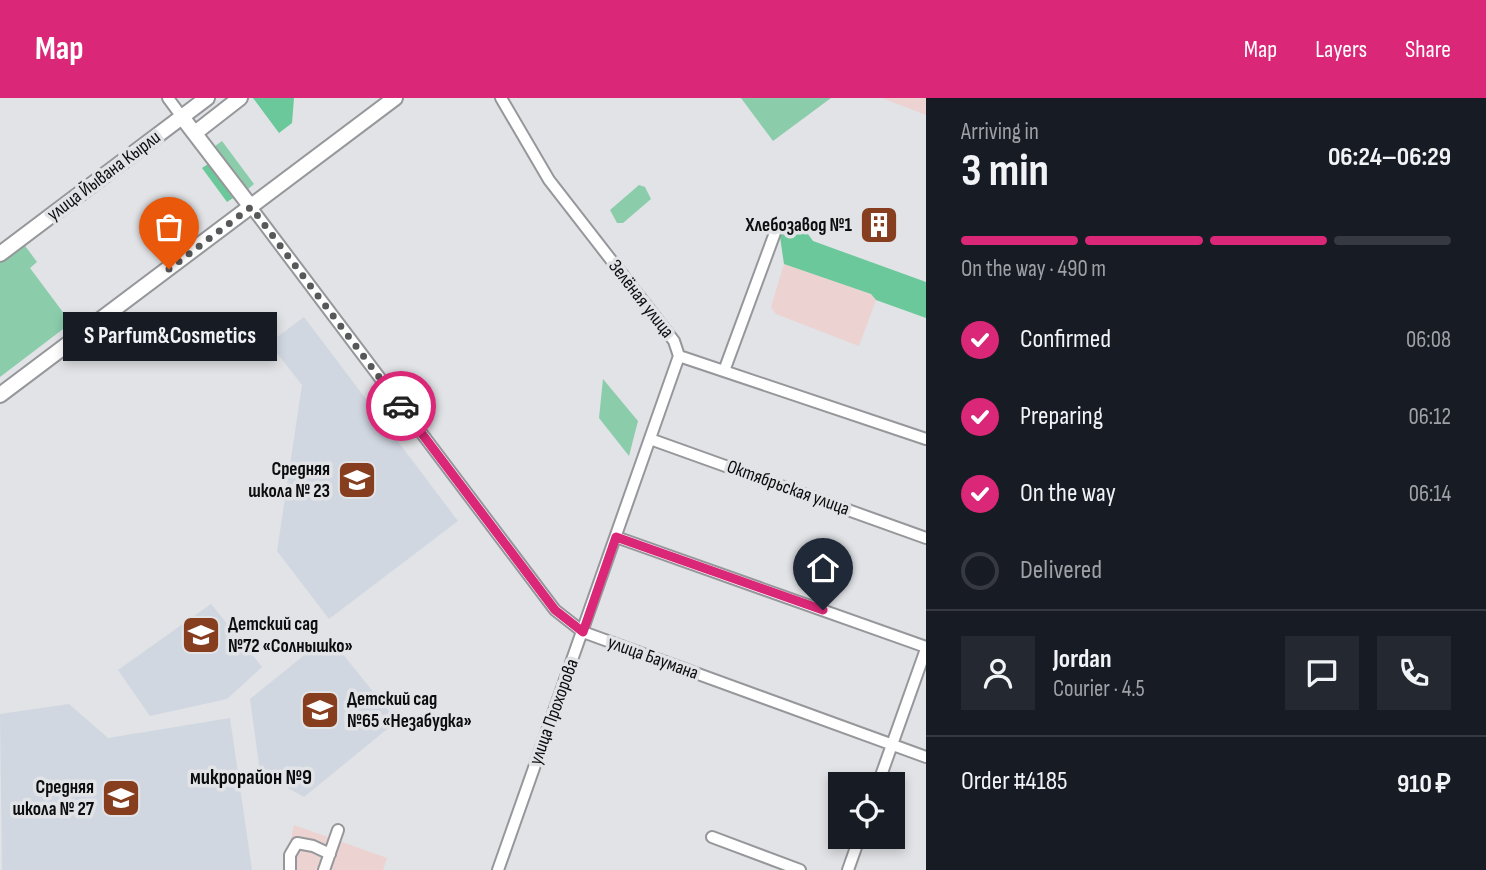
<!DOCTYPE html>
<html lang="en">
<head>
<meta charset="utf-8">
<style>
  :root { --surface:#171b24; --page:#242831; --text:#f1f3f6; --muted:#9ea1a6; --line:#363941; --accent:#db2777 }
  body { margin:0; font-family:"Sofia Sans Condensed",sans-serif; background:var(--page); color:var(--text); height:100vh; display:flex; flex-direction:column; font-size:26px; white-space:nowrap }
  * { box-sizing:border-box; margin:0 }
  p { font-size:23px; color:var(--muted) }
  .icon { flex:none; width:38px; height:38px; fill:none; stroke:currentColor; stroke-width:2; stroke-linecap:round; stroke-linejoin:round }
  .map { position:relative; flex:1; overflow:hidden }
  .side { display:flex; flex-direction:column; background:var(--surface); width:560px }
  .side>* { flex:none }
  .controls { position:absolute; left:828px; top:674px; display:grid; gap:14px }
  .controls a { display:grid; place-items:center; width:77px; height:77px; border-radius:0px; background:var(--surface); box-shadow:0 4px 10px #0003; font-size:35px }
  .pin { position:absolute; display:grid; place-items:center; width:60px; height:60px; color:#fff; margin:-72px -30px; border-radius:50% 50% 50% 0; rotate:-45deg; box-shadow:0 0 7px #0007 }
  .pin .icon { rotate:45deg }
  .courier { position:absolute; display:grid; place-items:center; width:70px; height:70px; margin:-35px; border:5px solid #db2777; border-radius:50%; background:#fff; color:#222; box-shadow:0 2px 9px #0007 }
  .bubble { position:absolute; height:49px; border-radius:0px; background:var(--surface); box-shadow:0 4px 10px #0003; font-size:23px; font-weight:700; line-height:49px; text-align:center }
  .headline em { font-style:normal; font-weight:700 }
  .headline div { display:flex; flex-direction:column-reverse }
  .headline { display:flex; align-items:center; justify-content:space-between; height:119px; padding:0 35px }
  h1 { font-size:46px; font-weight:700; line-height:52px }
  .bar { display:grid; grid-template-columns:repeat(4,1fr); gap:10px 7px; align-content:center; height:84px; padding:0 35px }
  .bar i { height:9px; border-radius:5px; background:var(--line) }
  .bar .on { background:var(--accent) }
  .bar p { grid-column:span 4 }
  .line { display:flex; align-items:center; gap:18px; padding:0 35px; border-top:2px solid var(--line) }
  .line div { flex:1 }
  .round { display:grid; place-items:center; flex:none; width:74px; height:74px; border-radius:0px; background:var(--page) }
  ol { padding:0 35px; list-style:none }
  li { display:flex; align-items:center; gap:21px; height:77px }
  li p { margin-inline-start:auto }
  li .icon { padding:7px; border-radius:50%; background:var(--accent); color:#fff; stroke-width:4 }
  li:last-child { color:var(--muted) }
  li i { width:38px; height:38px; border:4px solid var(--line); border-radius:50% }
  header { display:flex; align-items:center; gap:42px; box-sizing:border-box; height:98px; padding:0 35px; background:var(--accent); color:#fff }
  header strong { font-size:33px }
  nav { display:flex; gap:38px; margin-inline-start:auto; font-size:24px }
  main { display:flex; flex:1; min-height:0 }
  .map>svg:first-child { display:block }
  .built { fill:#d1d7e1 }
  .industrial { fill:#ecd2d0 }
  .green { fill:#8bcdab }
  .forest { fill:#6ac89a }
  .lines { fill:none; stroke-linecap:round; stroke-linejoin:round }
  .minor-casing { stroke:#96979b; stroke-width:14 }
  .major-casing { stroke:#96979b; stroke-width:18 }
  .minor { stroke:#fff; stroke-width:10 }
  .major { stroke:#fff; stroke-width:14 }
  .done { stroke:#57585a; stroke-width:7; stroke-dasharray:0 12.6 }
  .route { stroke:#db2777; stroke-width:9 }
  .labels { text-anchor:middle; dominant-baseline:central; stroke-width:7; stroke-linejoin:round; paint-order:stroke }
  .street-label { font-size:19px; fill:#0c0d0e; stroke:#e1e3e6 }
  .poi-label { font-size:19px; font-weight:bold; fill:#0c0d0e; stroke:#e1e3e6; text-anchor:end }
  .neighbourhood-label { font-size:21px; font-weight:bold; fill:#0c0d0e; stroke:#e1e3e6 }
</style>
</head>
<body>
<header>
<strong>Map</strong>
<nav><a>Map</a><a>Layers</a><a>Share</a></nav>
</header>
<main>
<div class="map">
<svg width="926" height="772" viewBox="0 0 926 772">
  <rect width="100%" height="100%" fill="#e1e3e6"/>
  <path class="built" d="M304 219 458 423 329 521 277 453 302 287 269 245Z
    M211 506 262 569 227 601 150 618 118 572Z
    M328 538 397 623 304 699 260 674 250 601Z
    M69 606 108 640 230 620 252 772H2L0 616Z"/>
  <path class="industrial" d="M882 0H926V17Z
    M784 166 871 196 876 202 859 248 776 216 771 209Z
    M294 727 387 760 383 772H284Z"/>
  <path class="green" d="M741 0H831L773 43Z
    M222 43 254 86 247 92 215 48Z
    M639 87 645 89 651 101 623 125H617L610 112Z
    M23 145 37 164 30 170 71 225 0 279V163Z
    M603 281 638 323 629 358 599 320Z"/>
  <path class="forest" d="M253 0H294L292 25 279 35Z
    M208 66 233 100 227 104 202 70Z
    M800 125 813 143 926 184V220L876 202 871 196 784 166 779 132Z"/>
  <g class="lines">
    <g class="minor-casing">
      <path id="minor" d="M168 0 182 19
        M501 0 549 82 674 243 679 258
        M251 109 555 512 583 534 926 659
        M679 258 926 341
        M724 273 776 132
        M650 341 926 440
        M616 439 926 549
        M878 686 926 551
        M712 739 800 772
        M290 772V757L297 745 313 748 330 756
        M324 772 338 732
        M498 772 679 258
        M848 772 860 738"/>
    </g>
    <g class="major-casing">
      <path id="major" d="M182 19 251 109
        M195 35 240 0
        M0 156 207 0
        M0 297 395 0"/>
    </g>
    <use href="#minor" class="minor"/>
    <use href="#major" class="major"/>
  </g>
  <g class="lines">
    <path class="done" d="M169 171 251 109 401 308"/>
    <path class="route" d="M401 308 555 512 583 534 616 439 823 512"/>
  </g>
  <defs>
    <g id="building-square" transform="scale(2.0125)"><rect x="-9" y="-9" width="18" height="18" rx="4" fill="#863e1f" stroke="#e1e3e6"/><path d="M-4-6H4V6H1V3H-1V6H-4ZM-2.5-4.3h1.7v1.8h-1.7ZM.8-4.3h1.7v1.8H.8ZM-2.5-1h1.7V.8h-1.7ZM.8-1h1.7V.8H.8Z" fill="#fff"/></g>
    <g id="school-square" transform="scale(2.0125)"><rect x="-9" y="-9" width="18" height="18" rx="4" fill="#863e1f" stroke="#e1e3e6"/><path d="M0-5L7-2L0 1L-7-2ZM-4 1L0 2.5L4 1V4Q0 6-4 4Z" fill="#fff"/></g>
  </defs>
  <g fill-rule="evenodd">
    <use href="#building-square" x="879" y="127"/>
    <use href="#school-square" x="357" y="382"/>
    <use href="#school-square" x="201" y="537"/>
    <use href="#school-square" x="320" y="612"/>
    <use href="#school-square" x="121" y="700"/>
  </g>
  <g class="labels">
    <g class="street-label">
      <text transform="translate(104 78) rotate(-37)">улица Йывана Кырли</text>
      <text transform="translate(641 201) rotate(52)">Зелёная улица</text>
      <text transform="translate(788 390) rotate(20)">Октябрьская улица</text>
      <text transform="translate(653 560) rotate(20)">улица Баумана</text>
      <text transform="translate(554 614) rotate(-70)">улица Прохорова</text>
    </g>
    <g class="poi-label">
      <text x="852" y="127">Хлебозавод №1</text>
      <text x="330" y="371">Средняя<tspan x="330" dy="22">школа № 23</tspan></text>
      <text x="228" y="526" text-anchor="start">Детский сад<tspan x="228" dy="22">№72 «Солнышко»</tspan></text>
      <text x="347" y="601" text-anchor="start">Детский сад<tspan x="347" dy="22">№65 «Незабудка»</tspan></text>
      <text x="94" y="689">Средняя<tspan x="94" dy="22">школа № 27</tspan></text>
    </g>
    <g class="neighbourhood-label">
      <text x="251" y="679">микрорайон №9</text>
    </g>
  </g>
</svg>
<div class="controls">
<a><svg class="icon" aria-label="locate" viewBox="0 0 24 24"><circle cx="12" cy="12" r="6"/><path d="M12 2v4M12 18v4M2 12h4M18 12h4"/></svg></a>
</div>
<div class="pin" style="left:169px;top:171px;background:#ea580c"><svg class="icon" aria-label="bag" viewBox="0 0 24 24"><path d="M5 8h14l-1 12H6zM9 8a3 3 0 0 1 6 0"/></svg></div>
<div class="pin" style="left:823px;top:512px;background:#1f2937"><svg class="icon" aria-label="home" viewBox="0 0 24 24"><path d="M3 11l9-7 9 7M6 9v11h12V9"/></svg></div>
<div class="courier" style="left:401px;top:308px"><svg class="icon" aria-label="car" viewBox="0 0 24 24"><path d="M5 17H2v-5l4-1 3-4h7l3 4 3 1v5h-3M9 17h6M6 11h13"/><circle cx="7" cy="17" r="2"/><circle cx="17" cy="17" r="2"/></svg></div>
<div class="bubble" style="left:63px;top:214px;width:214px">S Parfum&amp;Cosmetics</div>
</div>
<section class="side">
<div class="headline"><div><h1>3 min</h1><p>Arriving in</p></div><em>06:24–06:29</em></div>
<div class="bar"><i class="on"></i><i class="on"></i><i class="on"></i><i></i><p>On the way · 490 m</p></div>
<ol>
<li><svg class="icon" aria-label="check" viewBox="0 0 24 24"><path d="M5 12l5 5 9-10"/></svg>Confirmed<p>06:08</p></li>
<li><svg class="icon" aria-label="check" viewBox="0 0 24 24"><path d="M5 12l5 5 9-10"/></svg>Preparing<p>06:12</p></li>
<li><svg class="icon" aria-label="check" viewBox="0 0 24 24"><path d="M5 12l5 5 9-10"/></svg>On the way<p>06:14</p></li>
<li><i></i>Delivered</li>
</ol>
<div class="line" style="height:126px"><a class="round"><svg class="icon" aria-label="person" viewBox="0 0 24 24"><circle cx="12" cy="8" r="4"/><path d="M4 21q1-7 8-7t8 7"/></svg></a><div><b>Jordan</b><p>Courier · 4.5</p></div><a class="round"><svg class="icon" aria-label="chat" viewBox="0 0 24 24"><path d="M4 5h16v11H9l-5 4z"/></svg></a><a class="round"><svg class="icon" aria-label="phone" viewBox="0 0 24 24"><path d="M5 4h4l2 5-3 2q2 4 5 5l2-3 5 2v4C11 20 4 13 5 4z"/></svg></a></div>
<div class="line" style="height:91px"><div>Order #4185</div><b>910 ₽</b></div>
</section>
</main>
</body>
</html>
